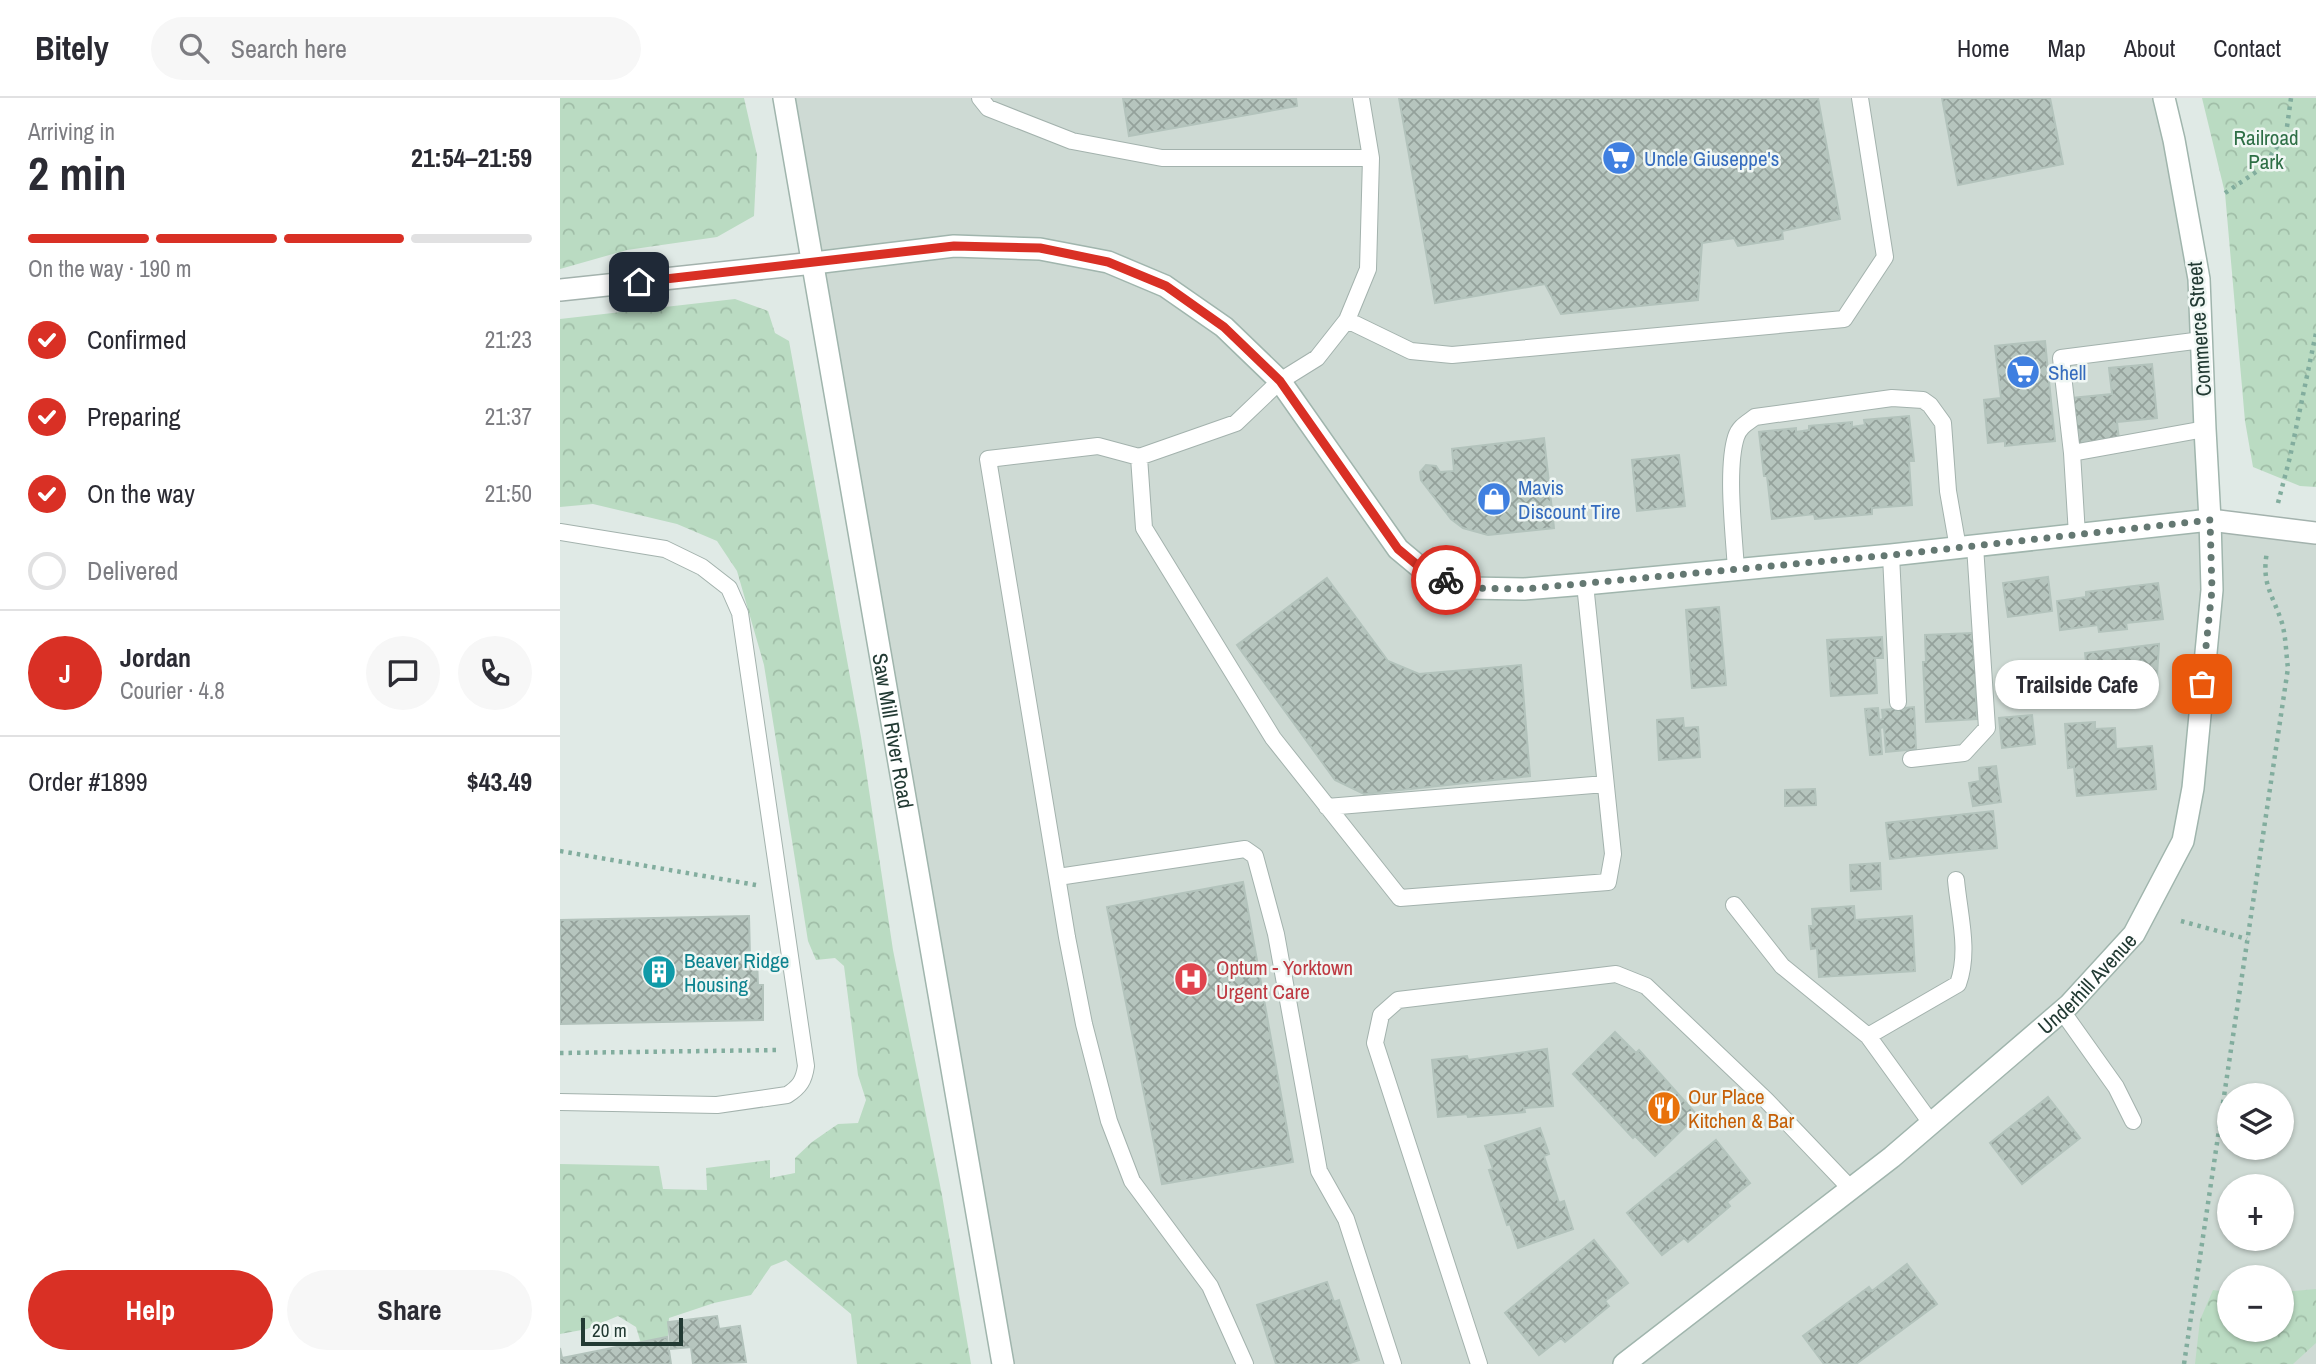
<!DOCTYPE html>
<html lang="en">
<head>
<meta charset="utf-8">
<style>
  :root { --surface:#fff; --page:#f7f7f7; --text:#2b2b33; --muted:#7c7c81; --line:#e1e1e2; --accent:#d93025 }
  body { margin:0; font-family:"Archivo Narrow",sans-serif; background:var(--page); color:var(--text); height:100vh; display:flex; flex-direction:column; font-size:26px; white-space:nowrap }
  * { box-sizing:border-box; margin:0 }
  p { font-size:23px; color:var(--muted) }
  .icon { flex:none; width:38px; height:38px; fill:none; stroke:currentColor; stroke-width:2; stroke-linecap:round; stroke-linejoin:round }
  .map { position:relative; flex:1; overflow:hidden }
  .details { display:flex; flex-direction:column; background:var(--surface); width:560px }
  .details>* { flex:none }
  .buttons { position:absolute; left:1657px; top:985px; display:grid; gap:14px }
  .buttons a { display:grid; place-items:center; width:77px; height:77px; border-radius:50%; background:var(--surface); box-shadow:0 2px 5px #0004; font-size:35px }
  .scale { position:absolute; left:21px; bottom:18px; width:102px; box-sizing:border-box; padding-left:7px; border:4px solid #223a33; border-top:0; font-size:19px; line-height:24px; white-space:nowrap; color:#223a33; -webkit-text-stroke:5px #f0f7f4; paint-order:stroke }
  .pin { position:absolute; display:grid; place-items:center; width:60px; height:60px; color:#fff; margin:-30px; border-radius:14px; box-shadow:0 4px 10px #0006 }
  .courier { position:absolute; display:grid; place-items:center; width:70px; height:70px; margin:-35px; border:5px solid #d93025; border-radius:50%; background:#fff; color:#222; box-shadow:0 2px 9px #0007 }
  .bubble { position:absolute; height:49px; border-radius:24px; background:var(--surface); box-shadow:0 2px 5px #0004; font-size:23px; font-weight:700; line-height:49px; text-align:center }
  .headline em { font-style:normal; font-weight:700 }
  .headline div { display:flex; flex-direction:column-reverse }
  .headline { display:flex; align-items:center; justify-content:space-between; height:119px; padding:0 28px }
  h1 { font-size:46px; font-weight:700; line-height:52px }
  .bar { display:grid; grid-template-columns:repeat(4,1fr); gap:10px 7px; align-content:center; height:84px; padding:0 28px }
  .bar i { height:9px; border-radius:5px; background:var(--line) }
  .bar .selected { background:var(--accent) }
  .bar p { grid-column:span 4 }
  .line { display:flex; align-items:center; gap:18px; padding:0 28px; border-top:2px solid var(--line) }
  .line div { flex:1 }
  .round { display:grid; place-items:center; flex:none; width:74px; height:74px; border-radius:37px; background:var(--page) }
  ol { padding:0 28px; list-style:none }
  li { display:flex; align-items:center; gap:21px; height:77px }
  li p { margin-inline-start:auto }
  li .icon { padding:7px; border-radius:50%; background:var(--accent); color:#fff; stroke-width:4 }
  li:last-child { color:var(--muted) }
  li i { width:38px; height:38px; border:4px solid var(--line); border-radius:50% }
  .cta { display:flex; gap:14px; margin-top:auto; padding:14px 28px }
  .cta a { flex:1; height:80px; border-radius:42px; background:var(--accent); color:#fff; font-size:28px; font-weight:700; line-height:80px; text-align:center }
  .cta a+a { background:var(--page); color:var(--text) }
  header { display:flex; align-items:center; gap:42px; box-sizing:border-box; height:98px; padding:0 35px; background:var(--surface); border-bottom:2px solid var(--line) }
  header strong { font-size:33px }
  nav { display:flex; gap:38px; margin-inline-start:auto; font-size:24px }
  .search { width:490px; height:63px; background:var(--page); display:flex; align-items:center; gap:18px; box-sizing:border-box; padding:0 24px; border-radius:38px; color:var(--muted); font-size:26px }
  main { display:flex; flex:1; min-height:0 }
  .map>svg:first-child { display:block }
  .built { fill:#cedad4; fill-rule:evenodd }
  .forest { fill:url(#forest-crowns) }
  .building { fill:url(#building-cross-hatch); stroke:#b3c3bc; stroke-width:2 }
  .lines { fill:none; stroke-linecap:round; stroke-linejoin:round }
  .lane-casing { stroke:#a3b2ad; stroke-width:18 }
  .street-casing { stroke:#a3b2ad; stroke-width:24 }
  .secondary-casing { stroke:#a0b5ad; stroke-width:24 }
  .path { stroke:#82ad9e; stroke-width:4.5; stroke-dasharray:3.5 5; stroke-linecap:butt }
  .lane { stroke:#fff; stroke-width:16 }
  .street { stroke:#fff; stroke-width:21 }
  .secondary { stroke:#fff; stroke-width:21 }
  .done { stroke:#647872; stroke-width:7; stroke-dasharray:0 12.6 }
  .route { stroke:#d93025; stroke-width:9 }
  .labels { text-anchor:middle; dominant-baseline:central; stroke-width:5; stroke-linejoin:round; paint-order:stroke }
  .park-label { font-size:21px; fill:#2e6f46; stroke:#f0f7f4 }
  .shop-label { font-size:21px; fill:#366cbe; stroke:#f0f7f4; text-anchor:start }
  .street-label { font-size:21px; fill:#223a33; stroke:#f0f7f4 }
  .culture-label { font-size:21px; fill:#0d838f; stroke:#f0f7f4; text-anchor:start }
  .health-label { font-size:21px; fill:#be3a42; stroke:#f0f7f4; text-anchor:start }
  .food-label { font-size:21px; fill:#c56008; stroke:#f0f7f4; text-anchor:start }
</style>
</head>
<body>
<header>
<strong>Bitely</strong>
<div class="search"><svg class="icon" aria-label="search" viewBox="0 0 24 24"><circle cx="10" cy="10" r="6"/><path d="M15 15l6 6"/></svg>Search here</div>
<nav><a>Home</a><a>Map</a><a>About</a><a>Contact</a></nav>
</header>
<main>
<section class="details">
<div class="headline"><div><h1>2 min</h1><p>Arriving in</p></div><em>21:54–21:59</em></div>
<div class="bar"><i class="selected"></i><i class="selected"></i><i class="selected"></i><i></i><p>On the way · 190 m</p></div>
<ol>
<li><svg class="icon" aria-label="check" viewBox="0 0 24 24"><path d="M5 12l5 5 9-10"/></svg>Confirmed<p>21:23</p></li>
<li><svg class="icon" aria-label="check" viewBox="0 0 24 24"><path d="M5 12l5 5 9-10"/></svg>Preparing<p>21:37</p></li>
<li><svg class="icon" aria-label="check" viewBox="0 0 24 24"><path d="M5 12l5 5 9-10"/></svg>On the way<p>21:50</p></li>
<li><i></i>Delivered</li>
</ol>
<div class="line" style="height:126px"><b class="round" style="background:var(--accent);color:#fff">J</b><div><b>Jordan</b><p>Courier · 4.8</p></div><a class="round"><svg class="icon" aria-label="chat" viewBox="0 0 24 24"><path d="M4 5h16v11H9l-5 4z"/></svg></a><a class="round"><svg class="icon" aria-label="phone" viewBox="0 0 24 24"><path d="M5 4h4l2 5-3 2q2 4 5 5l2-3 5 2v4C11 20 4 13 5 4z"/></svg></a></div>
<div class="line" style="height:91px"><div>Order #1899</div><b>$43.49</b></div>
<div class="cta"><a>Help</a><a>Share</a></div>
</section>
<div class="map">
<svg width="1756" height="1266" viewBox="0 0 1756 1266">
  <defs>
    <pattern id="forest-crowns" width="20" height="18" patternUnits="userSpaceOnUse" patternTransform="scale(1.75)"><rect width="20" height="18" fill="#badbc2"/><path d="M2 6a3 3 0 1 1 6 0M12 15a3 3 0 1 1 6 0" fill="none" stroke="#a0bda7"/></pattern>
    <pattern id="building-cross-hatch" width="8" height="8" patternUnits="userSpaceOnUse" patternTransform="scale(1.75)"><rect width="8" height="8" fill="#b6c5be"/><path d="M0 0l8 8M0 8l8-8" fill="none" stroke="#94a19b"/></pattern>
  </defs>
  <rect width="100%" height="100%" fill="#e0eae6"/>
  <path class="built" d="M224 0H1601L1629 123 1650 422 1756 428V1266H443ZM1670 998H1722V1050H1670ZM1670 1088H1722V1141H1670ZM1670 1180H1722V1232H1670Z"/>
  <path class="forest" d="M0 0H184L197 57 194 118 157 139 67 152 0 171Z
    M1642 0H1756V389L1740 388 1693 369 1685 323 1665 95Z
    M175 201 208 213 215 235 229 243 301 639 333 852 382 1097 411 1266H297L291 1216 226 1162 211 1168 191 1197 154 1205 109 1220 107 1251 83 1252 76 1229 58 1218 27 1231 0 1236V1066L99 1068 103 1091 147 1092 146 1070 210 1062V1080L235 1075V1060L252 1044 278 1026 298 1025 306 1002 298 977 284 868 275 860 256 862 248 843 204 567 177 473 157 443 117 426 33 406 0 409V221Z
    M1756 1191V1245L1733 1266H1635L1640 1222 1653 1192 1669 1194 1670 1232H1722V1194Z"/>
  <path class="building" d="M563 0H736L737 8 569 38Z
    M839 0H1258L1280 121 1222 133 1223 141 1178 148 1174 140 1142 145 1138 202 1001 216 985 186 875 205Z
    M1382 0H1490L1503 66 1398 87Z
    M1485 243 1495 343 1445 348V343L1428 345 1424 302 1441 300 1435 248Z
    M1592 266 1597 320 1557 324 1559 342 1517 346 1512 300 1552 296 1549 270Z
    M1349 318 1354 363H1349L1352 407 1312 410V416L1255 421 1254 416 1212 421 1207 378H1204L1199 334 1236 330V334L1249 332V328L1292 324V329L1305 327 1304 322Z
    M984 340 994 430 928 437 903 430 891 421 861 382 860 374 866 367 876 368 880 374 894 373 892 351Z
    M1119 357 1125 408 1077 413 1072 362Z
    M1488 479 1492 513 1448 519 1443 485Z
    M767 480 828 563 859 576 961 567 970 678 804 696 775 682 677 547Z
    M1598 485 1603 521 1566 525 1567 531 1539 534 1538 527 1500 532 1497 503 1526 499V494Z
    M1159 509 1166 587 1132 590 1126 512Z
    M1413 535 1414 560H1418L1419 583H1415L1417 621 1366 624 1363 564H1366L1365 537Z
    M1322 539 1323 560H1315L1317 595 1271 598 1267 542Z
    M1599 546 1596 594 1548 599 1546 588 1529 589 1525 555Z
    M1354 609 1356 651 1326 654 1324 629 1320 630 1322 656 1310 657 1305 611 1318 610 1319 622 1323 621 1322 612Z
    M1472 617 1475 646 1442 650 1439 620Z
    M1123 620 1124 630 1138 629 1140 659 1099 662 1097 622Z
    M1535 624V631L1555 630 1556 651 1592 648 1596 691 1517 698 1514 669 1508 670 1505 626Z
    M1436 668 1441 704 1413 708 1409 685 1420 683 1419 670Z
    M1255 691 1256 707 1225 708V692Z
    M1433 713 1437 750 1330 761 1326 725Z
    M1320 765 1321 791 1291 793 1290 767Z
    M683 784 733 1064 602 1086 547 809Z
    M1294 808 1295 822 1352 818 1355 873 1259 879 1257 850 1251 851 1249 828H1253L1252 811Z
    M189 818 190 861H197L198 887H203V922L0 926V822Z
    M1055 934 1076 955 1079 952 1137 1017 1095 1058 1075 1038 1073 1040 1013 976Z
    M987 951 993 1008 964 1010 965 1014 908 1019 907 1016 878 1019 872 962 907 958 908 962Z
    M1488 999 1520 1040 1462 1086 1430 1045Z
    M980 1030 989 1056 984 1058 999 1105 1004 1103 1013 1131 958 1150 950 1126 947 1127 929 1072 933 1071 925 1048Z
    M1156 1042 1190 1085 1167 1104 1170 1108 1128 1144 1124 1140 1102 1157 1067 1115Z
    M1034 1142 1068 1185 1045 1203 1049 1208 1005 1244 1001 1240 979 1257 945 1215Z
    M1347 1166 1377 1206 1296 1266H1264L1243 1238 1309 1189 1312 1193Z
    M767 1184 774 1204 779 1202 799 1262 787 1266H716L697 1207Z
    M157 1218 159 1231 180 1228 186 1264 133 1266 131 1249 111 1251 108 1224Z
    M107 1239 111 1266H0V1250L2 1260Z"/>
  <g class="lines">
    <g class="lane-casing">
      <path id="lane" d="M420 0 428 10 512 43 602 60H811
        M801 0 811 60 808 171 787 222 757 260 720 283 676 325 579 359 584 430 713 640 840 800 1048 784 1053 756 1025 486
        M787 222 851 253 892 257 1284 221 1325 159 1300 0
        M1512 355 1645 331
        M579 359 538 348 428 361 507 839 524 926 549 1023 572 1083 650 1188 685 1266
        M0 434 105 451 142 469 169 490 180 515 246 968C244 982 240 989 227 997L157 1007 0 1004
        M1517 437 1512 355 1501 260 1642 242
        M1331 457 1338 604
        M1176 472C1174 436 1166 371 1176 339 1179 329 1187 325 1195 319L1332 300 1363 302 1370 307 1383 325 1388 393 1398 450
        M1351 661 1404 655 1427 630 1415 448
        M767 709 1045 686
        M498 779 685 751 695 758 716 836 759 1073 786 1121 833 1266
        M1174 807 1222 868 1308 938 1371 1025
        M1502 913 1556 989 1573 1023
        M1308 938 1398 886C1410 853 1399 816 1396 782
        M919 1266 815 945 821 917 838 902 1056 876 1086 888 1206 1002 1291 1091"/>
    </g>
    <g class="street-casing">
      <path id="street" d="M0 192 254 165
        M1650 422 1756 435"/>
    </g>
    <g class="secondary-casing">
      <g id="secondary">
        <path id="s1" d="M224 0 443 1266"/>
        <path d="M254 165 394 148 480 151 548 164 605 188 664 229 720 283 838 451 868 476 909 490 964 491 1025 486 1331 457 1650 422"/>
        <path id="s2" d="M1064 1266 1332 1059 1509 907 1574 836 1623 743 1633 690 1652 492 1650 422 1645 331 1639 181 1614 42 1604 0"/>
      </g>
    </g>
    <path class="path" d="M1665 95 1702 70 1726 36 1731 0
      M1718 405 1730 359 1756 235
      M0 753 196 787
      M1621 823 1687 841
      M0 955 219 952
      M1624 1266 1728 570C1726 556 1726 539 1722 525 1713 497 1701 486 1707 454"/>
    <use href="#lane" class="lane"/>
    <use href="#street" class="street"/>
    <use href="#secondary" class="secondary"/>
  </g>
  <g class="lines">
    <path class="done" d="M886 482 909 490 964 491 1331 457 1650 422 1652 492 1642 586"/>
    <path class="route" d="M79 184 394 148 480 150 548 164 606 188 664 229 720 283 838 451 868 476 886 482"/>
  </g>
  <defs>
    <g id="supermarket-disc" transform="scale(1.75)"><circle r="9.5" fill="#3f7fe0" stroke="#f0f7f4"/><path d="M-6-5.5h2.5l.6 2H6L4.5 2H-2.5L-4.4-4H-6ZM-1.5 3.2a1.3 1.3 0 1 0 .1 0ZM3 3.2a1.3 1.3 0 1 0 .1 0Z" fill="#fff"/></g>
    <g id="shop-disc" transform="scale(1.75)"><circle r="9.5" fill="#3f7fe0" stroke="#f0f7f4"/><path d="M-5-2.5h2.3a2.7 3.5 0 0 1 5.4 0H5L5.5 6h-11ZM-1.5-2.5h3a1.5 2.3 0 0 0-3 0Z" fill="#fff"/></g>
    <g id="building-disc" transform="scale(1.75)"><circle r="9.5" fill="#0f9aa8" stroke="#f0f7f4"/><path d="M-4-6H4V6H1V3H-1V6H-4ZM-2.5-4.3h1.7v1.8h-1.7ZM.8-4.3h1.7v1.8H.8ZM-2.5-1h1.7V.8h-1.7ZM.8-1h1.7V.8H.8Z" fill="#fff"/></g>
    <g id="hospital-disc" transform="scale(1.75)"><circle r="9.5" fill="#e0444e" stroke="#f0f7f4"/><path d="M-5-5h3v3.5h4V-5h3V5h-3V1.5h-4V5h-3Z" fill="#fff"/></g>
    <g id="restaurant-disc" transform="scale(1.75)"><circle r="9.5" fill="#e8710a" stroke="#f0f7f4"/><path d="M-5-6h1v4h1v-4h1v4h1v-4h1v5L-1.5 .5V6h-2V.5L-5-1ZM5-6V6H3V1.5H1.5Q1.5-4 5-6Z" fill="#fff"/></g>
  </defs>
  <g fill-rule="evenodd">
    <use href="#supermarket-disc" x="1059" y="60"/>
    <use href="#supermarket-disc" x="1463" y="274"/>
    <use href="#shop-disc" x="934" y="401"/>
    <use href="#building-disc" x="99" y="874"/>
    <use href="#hospital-disc" x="631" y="881"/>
    <use href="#restaurant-disc" x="1104" y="1010"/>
  </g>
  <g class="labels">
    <g class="park-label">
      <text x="1706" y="39">Railroad<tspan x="1706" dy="24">Park</tspan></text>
    </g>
    <g class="shop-label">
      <text x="1084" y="60">Uncle Giuseppe's</text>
      <text x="1488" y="274">Shell</text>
      <text x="958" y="389">Mavis<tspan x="958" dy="24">Discount Tire</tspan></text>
    </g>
    <g class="street-label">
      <text transform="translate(1639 231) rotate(-94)">Commerce Street</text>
      <text stroke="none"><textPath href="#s1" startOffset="642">Saw Mill River Road</textPath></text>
      <text stroke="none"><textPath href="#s2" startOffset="600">Underhill Avenue</textPath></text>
    </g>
    <g class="culture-label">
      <text x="124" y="862">Beaver Ridge<tspan x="124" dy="24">Housing</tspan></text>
    </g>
    <g class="health-label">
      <text x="656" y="869">Optum - Yorktown<tspan x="656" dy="24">Urgent Care</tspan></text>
    </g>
    <g class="food-label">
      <text x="1128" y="998">Our Place<tspan x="1128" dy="24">Kitchen &amp; Bar</tspan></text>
    </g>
  </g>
</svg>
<div class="buttons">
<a><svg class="icon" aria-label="layers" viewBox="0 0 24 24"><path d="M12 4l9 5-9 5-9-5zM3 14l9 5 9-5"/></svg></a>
<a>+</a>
<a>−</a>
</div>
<div class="scale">20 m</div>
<div class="pin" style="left:1642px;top:586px;background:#ea580c"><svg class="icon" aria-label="bag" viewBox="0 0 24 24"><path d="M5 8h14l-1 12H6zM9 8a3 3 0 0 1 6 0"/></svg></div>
<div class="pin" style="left:79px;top:184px;background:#1f2937"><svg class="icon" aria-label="home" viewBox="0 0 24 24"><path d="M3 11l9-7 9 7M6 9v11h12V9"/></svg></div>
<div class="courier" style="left:886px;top:482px"><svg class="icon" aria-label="bike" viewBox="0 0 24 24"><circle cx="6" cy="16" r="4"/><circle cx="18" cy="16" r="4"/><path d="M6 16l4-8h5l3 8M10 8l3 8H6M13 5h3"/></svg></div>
<div class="bubble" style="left:1435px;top:562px;width:164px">Trailside Cafe</div>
</div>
</main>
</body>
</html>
